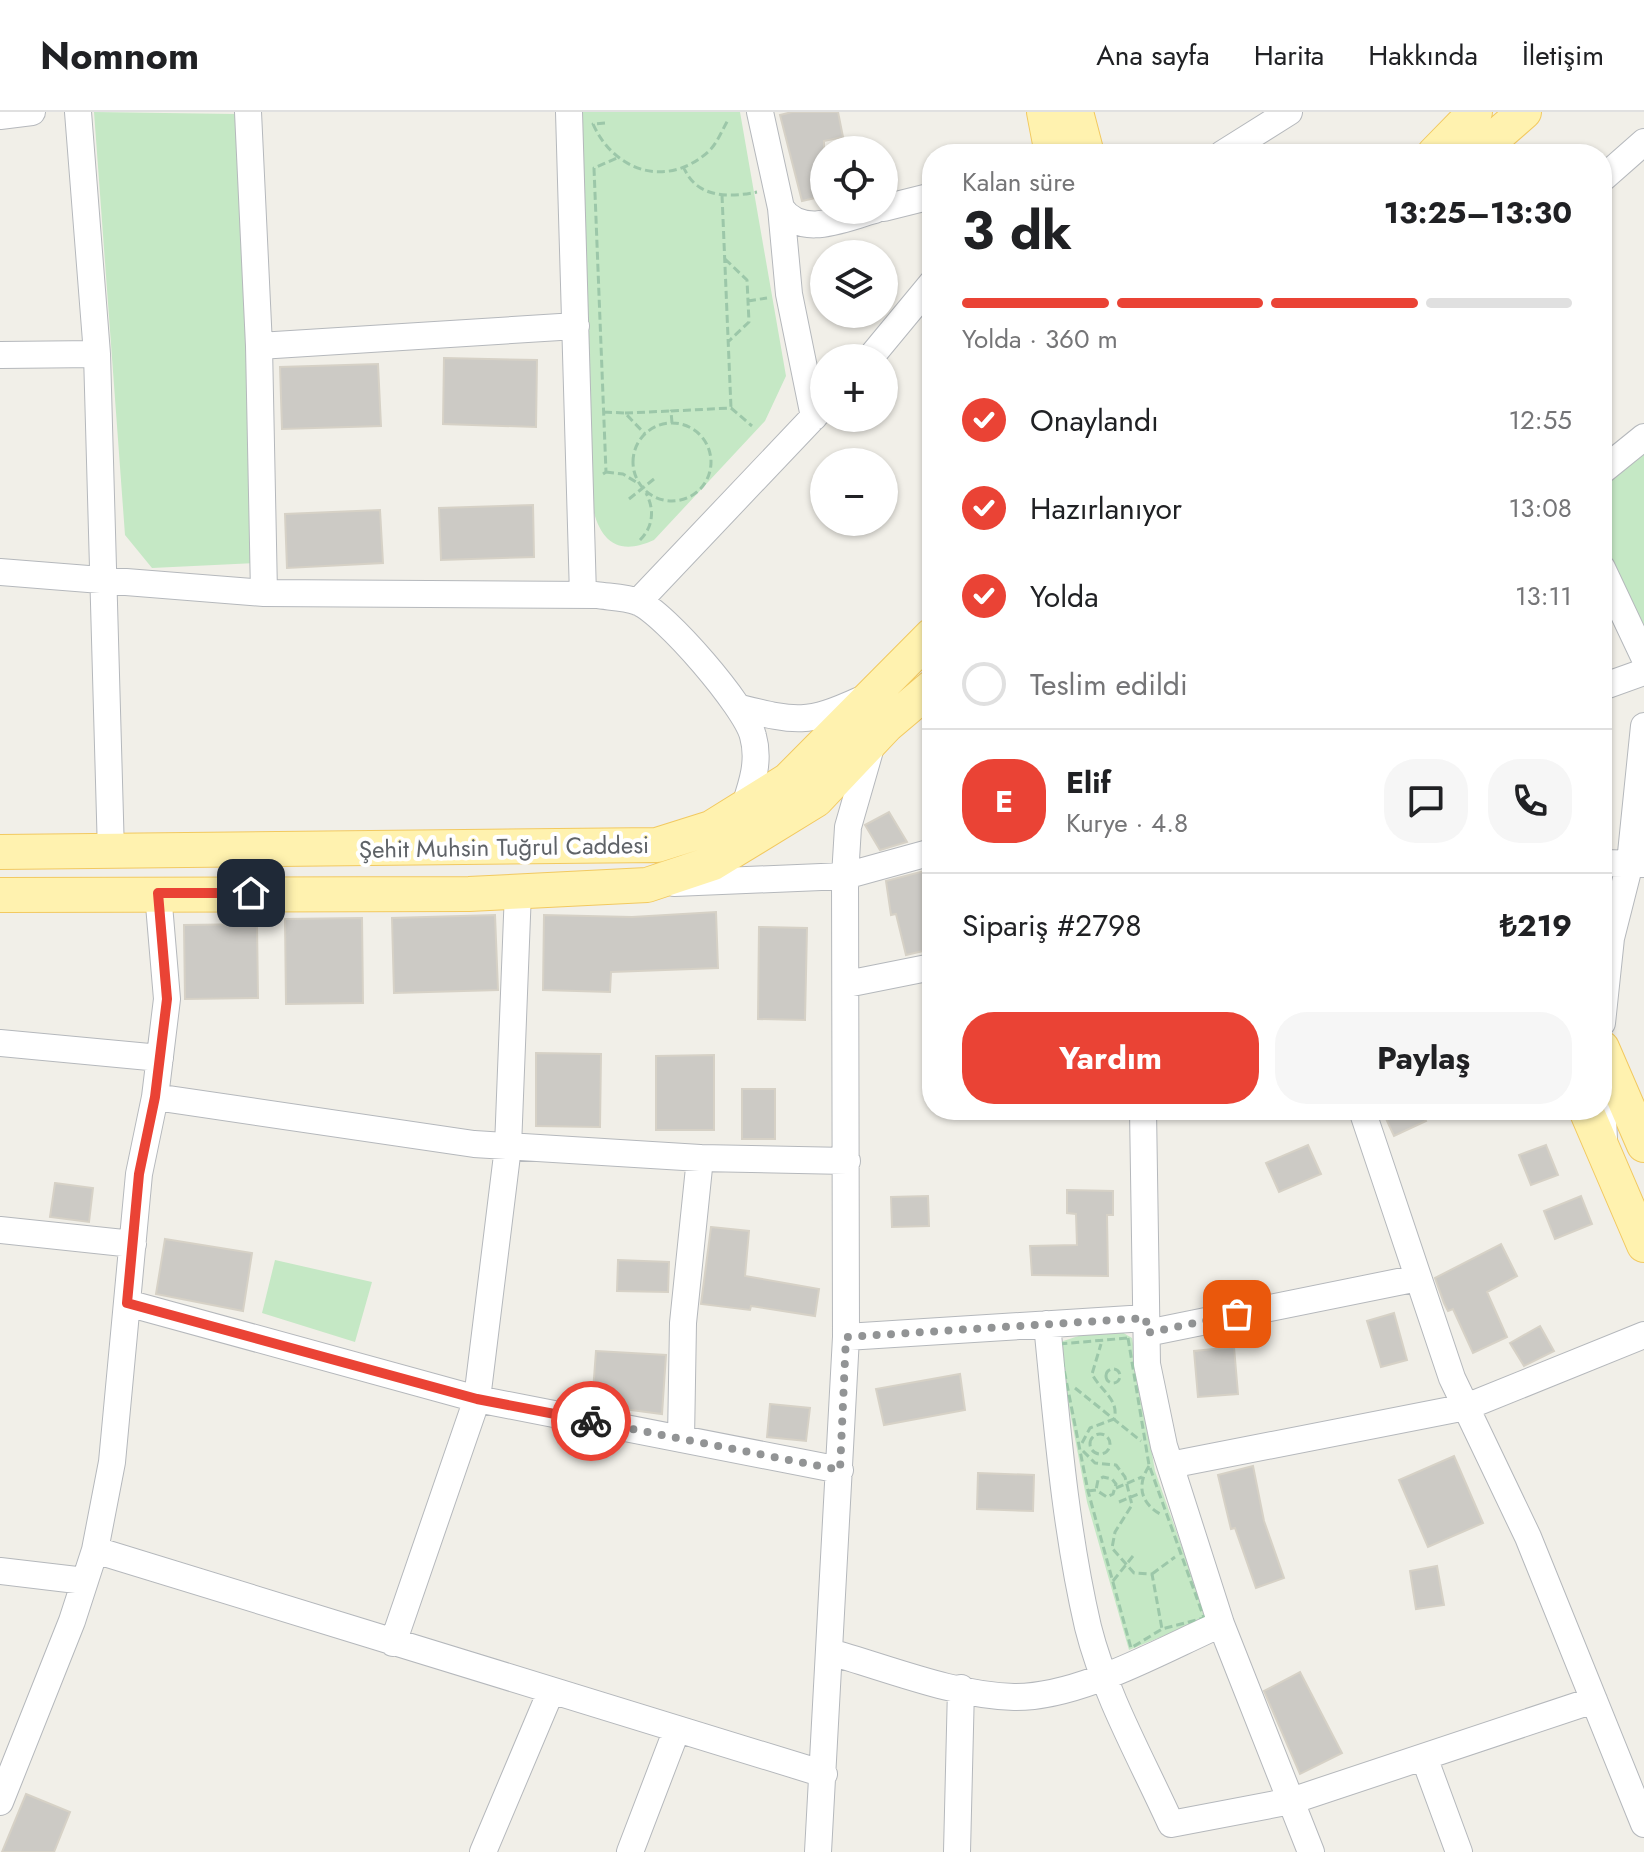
<!DOCTYPE html>
<html lang="tr">
<head>
<meta charset="utf-8">
<style>
  :root { --surface:#fff; --page:#f6f6f6; --text:#202124; --muted:#757577; --line:#e0e0e0; --accent:#ea4335 }
  body { margin:0; font-family:Jost,sans-serif; background:var(--page); color:var(--text); height:100vh; display:flex; flex-direction:column; font-size:30px; white-space:nowrap }
  * { box-sizing:border-box; margin:0 }
  p { font-size:26px; color:var(--muted) }
  .icon { flex:none; width:44px; height:44px; fill:none; stroke:currentColor; stroke-width:2; stroke-linecap:round; stroke-linejoin:round }
  .map { position:relative; flex:1; overflow:hidden }
  .details { position:absolute; left:922px; top:32px; width:690px; height:976px; display:flex; flex-direction:column; background:var(--surface); border-radius:32px; box-shadow:0 2px 6px #0004 }
  .details>* { flex:none }
  .tools { position:absolute; left:810px; top:24px; display:grid; gap:16px }
  .tools a { display:grid; place-items:center; width:88px; height:88px; border-radius:50%; background:var(--surface); box-shadow:0 2px 6px #0004; font-size:40px }
  .pin { position:absolute; display:grid; place-items:center; width:68px; height:68px; color:#fff; margin:-34px; border-radius:16px; box-shadow:0 4px 12px #0006 }
  .courier { position:absolute; display:grid; place-items:center; width:80px; height:80px; margin:-40px; border:6px solid #ea4335; border-radius:50%; background:#fff; color:#222; box-shadow:0 2px 10px #0007 }
  .head em { font-style:normal; font-weight:700 }
  .head div { display:flex; flex-direction:column-reverse }
  .head { display:flex; align-items:center; justify-content:space-between; height:136px; padding:0 40px }
  h1 { font-size:52px; font-weight:700; line-height:60px }
  .bar { display:grid; grid-template-columns:repeat(4,1fr); gap:12px 8px; align-content:center; height:96px; padding:0 40px }
  .bar i { height:10px; border-radius:6px; background:var(--line) }
  .bar .active { background:var(--accent) }
  .bar p { grid-column:span 4 }
  .line { display:flex; align-items:center; gap:20px; padding:0 40px; border-top:2px solid var(--line) }
  .line div { flex:1 }
  .round { display:grid; place-items:center; flex:none; width:84px; height:84px; border-radius:32px; background:var(--page) }
  ol { padding:0 40px; list-style:none }
  li { display:flex; align-items:center; gap:24px; height:88px }
  li p { margin-inline-start:auto }
  li .icon { padding:8px; border-radius:50%; background:var(--accent); color:#fff; stroke-width:4 }
  li:last-child { color:var(--muted) }
  li i { width:44px; height:44px; border:4px solid var(--line); border-radius:50% }
  .action { display:flex; gap:16px; margin-top:auto; padding:16px 40px }
  .action a { flex:1; height:92px; border-radius:32px; background:var(--accent); color:#fff; font-size:32px; font-weight:700; line-height:92px; text-align:center }
  .action a+a { background:var(--page); color:var(--text) }
  header { display:flex; align-items:center; gap:48px; box-sizing:border-box; height:112px; padding:0 40px; background:var(--surface); border-bottom:2px solid var(--line) }
  header strong { font-size:38px }
  nav { display:flex; gap:44px; margin-inline-start:auto; font-size:28px }
  .map>svg:first-child { display:block }
  .green { fill:#c5e8c5 }
  .building { fill:#cccac5; stroke:#d6d1c6; stroke-width:2 }
  .lines { fill:none; stroke-linecap:round; stroke-linejoin:round }
  .minor-casing { stroke:#b5b8bc; stroke-width:28 }
  .major-casing { stroke:#f2c960; stroke-width:36 }
  .path { stroke:#9cc7a9; stroke-width:3; stroke-dasharray:8 4; stroke-linecap:butt }
  .minor { stroke:#fff; stroke-width:26 }
  .major { stroke:#fff2af; stroke-width:34 }
  .done { stroke:#929495; stroke-width:8; stroke-dasharray:0 14.4 }
  .route { stroke:#ea4335; stroke-width:10 }
  .labels { text-anchor:middle; dominant-baseline:central; stroke-width:8; stroke-linejoin:round; paint-order:stroke }
  .street-label { font-size:24px; fill:#5f6368; stroke:#fff }
</style>
</head>
<body>
<header>
<strong>Nomnom</strong>
<nav><a>Ana sayfa</a><a>Harita</a><a>Hakkında</a><a>İletişim</a></nav>
</header>
<div class="map">
<svg width="1644" height="1740" viewBox="0 0 1644 1740">
  <rect width="100%" height="100%" fill="#f1efe8"/>
  <path class="green" d="M94 0 235 2 257 451 152 456 125 423Z
    M580 0H740L786 264 765 309 654 428C617 445 599 428 592 392Z
    M1644 339V519L1602 428V390L1609 371Z
    M275 1148 372 1170 355 1230 262 1201Z
    M1120 1219 1132 1226 1155 1359 1207 1506 1129 1538 1087 1390 1057 1231 1091 1220Z"/>
  <path class="building" d="M792 0H838L843 25 824 29V84L802 89 780 3Z
    M444 246 537 248 536 315 443 312Z
    M378 252 381 314 282 317 280 255Z
    M533 393 534 445 441 448 439 396Z
    M380 398 383 451 287 456 285 402Z
    M889 700 907 730 880 738 865 713Z
    M932 757V837L906 843 896 802 891 803 886 769Z
    M716 800 718 856 611 860 610 880 543 878 544 803 632 805Z
    M495 803 498 878 394 881 392 806Z
    M362 806 363 891 286 892 285 807Z
    M257 812 258 886 185 887 184 813Z
    M759 815 807 816 805 908 758 907Z
    M536 941 601 942 600 1015 536 1014Z
    M714 943V1018H656V944Z
    M742 977H775V1027H742Z
    M1382 998H1420L1426 1009 1394 1024Z
    M1308 1033 1321 1062 1279 1080 1266 1051Z
    M1546 1033 1558 1063 1531 1073 1519 1043Z
    M55 1071 93 1076 89 1110 50 1105Z
    M1067 1078 1113 1079V1103H1107L1108 1164 1032 1163 1030 1134 1077 1133 1076 1102 1067 1101Z
    M928 1084 929 1114 892 1115 891 1085Z
    M1581 1084 1592 1112 1555 1127 1544 1099Z
    M711 1115 749 1119 745 1164 819 1177 815 1204 751 1194 750 1198 701 1192Z
    M165 1127 252 1141 243 1199 156 1182Z
    M1501 1132 1517 1164 1487 1180 1507 1225 1473 1241 1453 1197 1448 1199 1444 1191 1435 1166Z
    M618 1148 669 1150 668 1180 617 1179Z
    M1394 1201 1407 1248 1381 1255 1367 1209Z
    M1540 1214 1554 1239 1524 1254 1510 1231Z
    M1234 1235 1238 1282 1198 1285 1194 1239Z
    M596 1239 666 1243 662 1302 592 1293Z
    M960 1262 965 1298 884 1313 876 1277Z
    M770 1292 810 1296 806 1329 767 1325Z
    M1454 1344 1483 1411 1428 1435 1399 1368Z
    M1253 1354 1264 1409 1284 1466 1256 1476 1235 1416 1231 1417 1218 1363Z
    M978 1361 1034 1363 1033 1399 977 1397Z
    M1437 1454 1444 1493 1416 1497 1410 1459Z
    M1300 1560 1342 1641 1300 1662 1264 1579Z
    M26 1682 70 1700 54 1740H2Z"/>
  <g class="lines">
    <g class="minor-casing">
      <path id="minor" d="M78 0 97 242 111 741
        M248 0 259 234 264 481
        M569 0 583 483
        M760 0 781 96C802 127 844 106 875 98
        M0 4 32 0
        M1222 42 1289 0
        M1602 67 1644 30
        M781 96 789 182 814 305
        M884 96 932 84
        M259 234 576 214
        M0 243 97 242
        M870 246 932 171
        M1602 359 1644 325
        M1602 456 1644 545
        M0 460 264 481 596 483C609 485 626 485 638 490 665 501 746 595 753 624 760 649 752 672 744 696
        M638 490 824 294
        M1602 575 1644 560
        M741 596C797 610 807 612 860 588
        M1602 751 1644 752
        M674 771 845 764 932 740
        M847 872 932 855
        M1602 911 1611 826 1630 751 1644 614
        M0 931 160 946
        M1602 984 1604 1028
        M155 985 474 1032 700 1046 847 1049
        M1143 998 1147 1252 1164 1334 1221 1512 1311 1740
        M1362 998 1452 1266 1528 1425 1644 1712
        M0 1118 133 1132
        M127 1191 477 1287 840 1358
        M1047 1212C1057 1313 1065 1416 1088 1515 1105 1583 1142 1648 1171 1712L1291 1689 1594 1588
        M1147 1221 1418 1166
        M846 1225 1146 1206
        M681 1327 683 1211 700 1046
        M1170 1353 1466 1295 1644 1223
        M95 1438 824 1662
        M0 1459 85 1469
        M393 1531 477 1287 508 1035 518 779
        M830 1540C887 1556 956 1584 1014 1585 1079 1586 1162 1538 1221 1512
        M1424 1645 1459 1740
        M0 1690 72 1509 95 1438 112 1350 139 1062 155 985 167 887 158 781
        M483 1740 551 1579
        M630 1740 677 1617
        M818 1740 846 1225 845 764 848 715 873 628
        M957 1740 961 1576"/>
    </g>
    <g class="major-casing">
      <path id="major" d="M1044 0 1052 42
        M1076 0 1087 42
        M1434 42 1475 0
        M1476 42 1524 0
        M0 740 657 733 711 716 788 668 932 523
        M0 783 469 782 647 773 713 751 816 688 887 613 932 575
        M1602 936 1644 1033
        M1586 998 1644 1133"/>
    </g>
    <path class="path" d="M605 11 593 12C614 59 666 77 708 40 717 32 722 18 728 8
      M683 54C696 86 727 86 757 80
      M722 83 731 296
      M725 147 747 168 749 210 729 229
      M748 189 767 186
      M604 300 625 301 645 322
      M625 301 671 299
      M672 311 671 299 731 296 752 314
      M633 350a39 39 0 1 1 78 0a39 39 0 1 1-78 0Z
      M606 360 623 362 636 370
      M603 362 606 360 594 56 617 46
      M629 387 654 367
      M640 428C653 415 655 398 646 381
      M1128 1226 1149 1353 1204 1506 1162 1517 1131 1536 1088 1379 1059 1232Z
      M1106 1264a7 7 0 1 1 14 0a7 7 0 1 1-14 0Z
      M1075 1276 1141 1329
      M1090 1332a10 10 0 1 1 20 0a10 10 0 1 1-20 0Z
      M1082 1331 1090 1316 1114 1307C1120 1288 1100 1278 1092 1262L1101 1232
      M1083 1339 1095 1351 1116 1353 1125 1365 1132 1393 1115 1420 1112 1436 1134 1461 1152 1462 1162 1517
      M1149 1354C1136 1374 1141 1392 1162 1403
      M1116 1376 1142 1365
      M1088 1379 1096 1378 1107 1385 1113 1382 1116 1372 1112 1367 1103 1365 1098 1368 1096 1378
      M1119 1390 1141 1381
      M1152 1462 1175 1445
      M1113 1469 1133 1444"/>
    <use href="#minor" class="minor"/>
    <use href="#major" class="major"/>
  </g>
  <g class="lines">
    <path class="done" d="M591 1309 840 1358 846 1225 1146 1206 1147 1221 1237 1202"/>
    <path class="route" d="M251 781H158L167 887 155 985 139 1062 127 1191 477 1287 591 1309"/>
  </g>
  <g class="labels">
    <g class="street-label">
      <text transform="translate(504 735) rotate(-1)">Şehit Muhsin Tuğrul Caddesi</text>
    </g>
  </g>
</svg>
<div class="tools">
<a><svg class="icon" aria-label="locate" viewBox="0 0 24 24"><circle cx="12" cy="12" r="6"/><path d="M12 2v4M12 18v4M2 12h4M18 12h4"/></svg></a>
<a><svg class="icon" aria-label="layers" viewBox="0 0 24 24"><path d="M12 4l9 5-9 5-9-5zM3 14l9 5 9-5"/></svg></a>
<a>+</a>
<a>−</a>
</div>
<div class="pin" style="left:1237px;top:1202px;background:#ea580c"><svg class="icon" aria-label="bag" viewBox="0 0 24 24"><path d="M5 8h14l-1 12H6zM9 8a3 3 0 0 1 6 0"/></svg></div>
<div class="pin" style="left:251px;top:781px;background:#1f2937"><svg class="icon" aria-label="home" viewBox="0 0 24 24"><path d="M3 11l9-7 9 7M6 9v11h12V9"/></svg></div>
<div class="courier" style="left:591px;top:1309px"><svg class="icon" aria-label="bike" viewBox="0 0 24 24"><circle cx="6" cy="16" r="4"/><circle cx="18" cy="16" r="4"/><path d="M6 16l4-8h5l3 8M10 8l3 8H6M13 5h3"/></svg></div>
<section class="details">
<div class="head"><div><h1>3 dk</h1><p>Kalan süre</p></div><em>13:25–13:30</em></div>
<div class="bar"><i class="active"></i><i class="active"></i><i class="active"></i><i></i><p>Yolda · 360 m</p></div>
<ol>
<li><svg class="icon" aria-label="check" viewBox="0 0 24 24"><path d="M5 12l5 5 9-10"/></svg>Onaylandı<p>12:55</p></li>
<li><svg class="icon" aria-label="check" viewBox="0 0 24 24"><path d="M5 12l5 5 9-10"/></svg>Hazırlanıyor<p>13:08</p></li>
<li><svg class="icon" aria-label="check" viewBox="0 0 24 24"><path d="M5 12l5 5 9-10"/></svg>Yolda<p>13:11</p></li>
<li><i></i>Teslim edildi</li>
</ol>
<div class="line" style="height:144px"><b class="round" style="background:var(--accent);color:#fff">E</b><div><b>Elif</b><p>Kurye · 4.8</p></div><a class="round"><svg class="icon" aria-label="chat" viewBox="0 0 24 24"><path d="M4 5h16v11H9l-5 4z"/></svg></a><a class="round"><svg class="icon" aria-label="phone" viewBox="0 0 24 24"><path d="M5 4h4l2 5-3 2q2 4 5 5l2-3 5 2v4C11 20 4 13 5 4z"/></svg></a></div>
<div class="line" style="height:104px"><div>Sipariş #2798</div><b>₺219</b></div>
<div class="action"><a>Yardım</a><a>Paylaş</a></div>
</section>
</div>
</body>
</html>
